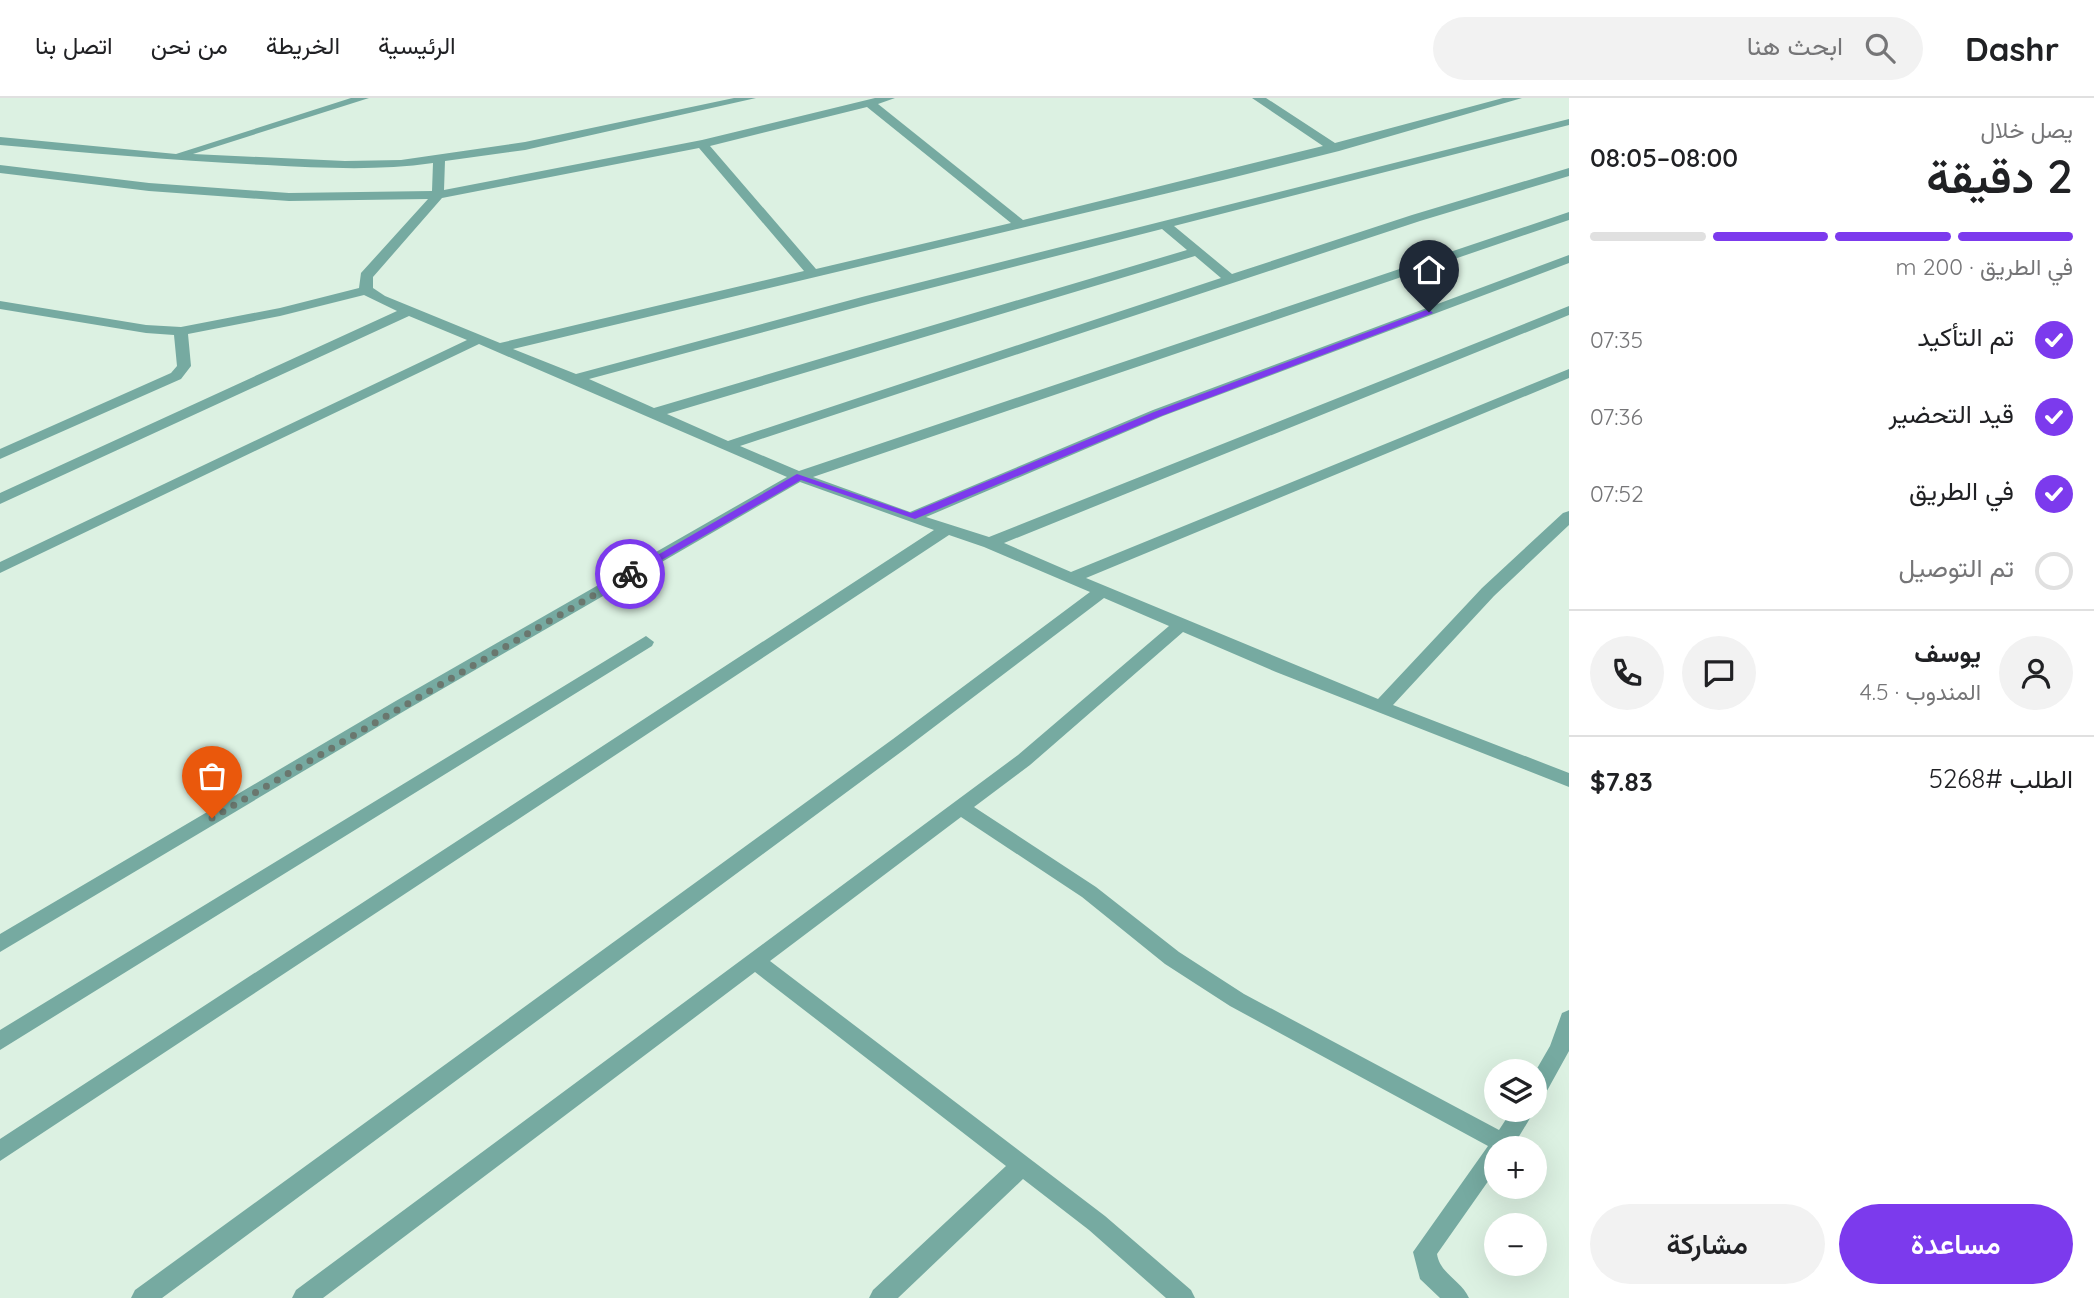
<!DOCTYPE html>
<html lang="ar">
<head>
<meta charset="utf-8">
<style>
  :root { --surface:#fff; --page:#f2f2f2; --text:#202124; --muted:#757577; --line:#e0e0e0; --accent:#7c3aed }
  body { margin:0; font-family:Quicksand,Vazirmatn,sans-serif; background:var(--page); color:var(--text); direction:rtl; height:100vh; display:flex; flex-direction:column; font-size:26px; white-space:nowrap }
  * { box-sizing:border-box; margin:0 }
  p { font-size:23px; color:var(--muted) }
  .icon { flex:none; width:38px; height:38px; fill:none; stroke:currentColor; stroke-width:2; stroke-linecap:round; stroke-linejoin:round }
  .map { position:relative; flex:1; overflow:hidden; direction:ltr }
  .side { display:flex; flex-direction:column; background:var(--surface); width:525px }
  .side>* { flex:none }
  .fabs { position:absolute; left:1484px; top:961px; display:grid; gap:14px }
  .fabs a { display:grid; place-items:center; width:63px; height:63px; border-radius:50%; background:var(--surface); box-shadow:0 7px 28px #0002; font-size:35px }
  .pin { position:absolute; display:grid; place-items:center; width:60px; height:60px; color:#fff; margin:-72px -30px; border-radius:50% 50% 50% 0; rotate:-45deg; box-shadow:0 0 7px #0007 }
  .pin .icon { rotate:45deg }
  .courier { position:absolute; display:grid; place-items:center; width:70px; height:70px; margin:-35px; border:5px solid #7c3aed; border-radius:50%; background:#fff; color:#222; box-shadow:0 2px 9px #0007 }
  .overview em { font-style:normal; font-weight:600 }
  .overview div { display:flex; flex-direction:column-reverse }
  .overview { display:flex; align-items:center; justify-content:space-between; height:119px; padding:0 21px }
  h1 { font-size:46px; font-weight:600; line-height:52px }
  .bar { display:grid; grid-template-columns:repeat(4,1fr); gap:10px 7px; align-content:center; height:84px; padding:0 21px }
  .bar i { height:9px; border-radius:5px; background:var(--line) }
  .bar .selected { background:var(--accent) }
  .bar p { grid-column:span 4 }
  .line { display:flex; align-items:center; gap:18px; padding:0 21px; border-top:2px solid var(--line) }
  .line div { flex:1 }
  .round { display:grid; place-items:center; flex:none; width:74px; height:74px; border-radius:37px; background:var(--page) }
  ol { padding:0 21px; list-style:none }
  li { display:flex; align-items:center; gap:21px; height:77px }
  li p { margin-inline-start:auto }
  li .icon { padding:7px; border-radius:50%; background:var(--accent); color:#fff; stroke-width:4 }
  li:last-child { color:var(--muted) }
  li i { width:38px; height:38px; border:4px solid var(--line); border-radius:50% }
  .cta { display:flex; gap:14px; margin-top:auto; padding:14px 21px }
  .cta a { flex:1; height:80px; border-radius:42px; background:var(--accent); color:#fff; font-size:28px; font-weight:600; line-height:80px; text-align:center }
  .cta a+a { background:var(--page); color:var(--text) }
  header { display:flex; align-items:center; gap:42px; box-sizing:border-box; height:98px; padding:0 35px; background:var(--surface); border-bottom:2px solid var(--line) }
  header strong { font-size:33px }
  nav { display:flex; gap:38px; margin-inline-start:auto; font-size:24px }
  .search { width:490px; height:63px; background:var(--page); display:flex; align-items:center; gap:18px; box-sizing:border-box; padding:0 24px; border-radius:38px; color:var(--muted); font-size:26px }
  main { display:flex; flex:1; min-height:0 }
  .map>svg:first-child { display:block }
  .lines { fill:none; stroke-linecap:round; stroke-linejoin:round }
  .minor { fill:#76aaa1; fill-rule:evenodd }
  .route { fill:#7c3aed }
  .done { stroke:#6a776e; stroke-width:7; stroke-dasharray:0 12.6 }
</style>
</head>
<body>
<header>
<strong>Dashr</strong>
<div class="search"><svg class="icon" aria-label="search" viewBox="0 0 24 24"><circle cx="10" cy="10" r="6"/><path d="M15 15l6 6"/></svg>ابحث هنا</div>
<nav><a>الرئيسية</a><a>الخريطة</a><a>من نحن</a><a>اتصل بنا</a></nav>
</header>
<main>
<section class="side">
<div class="overview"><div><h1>2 دقيقة</h1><p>يصل خلال</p></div><em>08:00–08:05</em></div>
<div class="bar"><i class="selected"></i><i class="selected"></i><i class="selected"></i><i></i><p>في الطريق · 200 m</p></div>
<ol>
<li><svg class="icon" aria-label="check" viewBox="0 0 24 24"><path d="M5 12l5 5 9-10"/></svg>تم التأكيد<p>07:35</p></li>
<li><svg class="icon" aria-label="check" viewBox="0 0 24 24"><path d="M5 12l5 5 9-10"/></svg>قيد التحضير<p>07:36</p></li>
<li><svg class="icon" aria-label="check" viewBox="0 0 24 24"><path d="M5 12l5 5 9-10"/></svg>في الطريق<p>07:52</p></li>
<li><i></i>تم التوصيل</li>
</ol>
<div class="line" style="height:126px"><a class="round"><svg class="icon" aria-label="person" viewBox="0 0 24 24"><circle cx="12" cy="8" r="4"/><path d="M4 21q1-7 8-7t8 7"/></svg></a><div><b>يوسف</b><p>المندوب · 4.5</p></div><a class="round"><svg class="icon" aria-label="chat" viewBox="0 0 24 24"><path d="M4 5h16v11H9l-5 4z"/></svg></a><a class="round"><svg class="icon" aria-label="phone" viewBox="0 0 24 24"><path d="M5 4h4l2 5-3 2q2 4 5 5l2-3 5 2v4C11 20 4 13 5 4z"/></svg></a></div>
<div class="line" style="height:91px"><div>الطلب #5268</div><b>$7.83</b></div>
<div class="cta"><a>مساعدة</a><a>مشاركة</a></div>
</section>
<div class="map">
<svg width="1569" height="1200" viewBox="0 0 1569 1200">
  <rect width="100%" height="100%" fill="#dcf1e2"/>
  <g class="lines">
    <path class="minor" d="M351 0H369L193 56 345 63 401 62 525 44 734 0H756L525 52 445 63 444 92 702 42 875 0H895L878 6 1023 122 1323 48 1252 0H1266L1335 45 1503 0H1522L1339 53 1223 82 513 251 576 276 862 199 1569 21V27L1174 128 1232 176 1412 117 1569 70V78L1420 123 740 348 799 373 1569 114V122L813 379 910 414 1153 312 1569 157V165L1163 318 926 419 989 439 1569 208V217L1004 445 1071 474 1569 271V280L1086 480 1378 601 1482 490 1563 415 1569 413V427L1494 498 1393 607 1569 675V689L1276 574 1183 534 1030 667 974 709 1096 789 1179 854 1244 896 1499 1032 1512 1012H1535L1512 1050H1496V1072L1437 1156C1440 1176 1461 1182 1469 1200H1440L1420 1181 1413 1154 1488 1048 1230 908 1165 866 1082 799 961 719 770 863 1105 1118 1191 1192 1195 1200H1166L1089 1132 1023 1081 898 1200H869L873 1192 1006 1068 755 874 323 1200H292L296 1192 1018 657 1169 528 1104 500 905 651 162 1200H131L135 1192 893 641 1090 494 984 449 949 437 0 1063V1041L934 432 800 384 406 612 0 854V836L394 604 787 379 479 246 0 475V464L467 242 409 218 0 406V395L397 213 364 197 280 218 188 236 191 268 181 281 0 361V351L171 275 177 268 174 237 146 235 0 211V203L146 227 181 229 280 210 359 190 361 175 428 101 289 103 149 93 0 75V67L149 85 289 95 432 93 433 65C378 73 323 70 267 67 178 63 89 55 0 47V39L176 56ZM867 9 1011 125 816 171 710 48ZM699 50 804 173 500 245 385 198 373 190V179L442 100ZM1162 131 1187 152 654 310 589 281 872 205ZM1195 158 1221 180 728 343 667 316Z
      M646 538 654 544 652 548 0 952V932Z
      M1569 912V953L1543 1000 1535 1002V974L1550 948 1562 915Z"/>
  </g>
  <path class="route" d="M1429 211 1433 215 1161 318 915 421 801 382 634 478 625 476 797 376 911 415 1154 314Z"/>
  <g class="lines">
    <path class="done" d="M212 720 630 476"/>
  </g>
</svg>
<div class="fabs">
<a><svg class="icon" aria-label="layers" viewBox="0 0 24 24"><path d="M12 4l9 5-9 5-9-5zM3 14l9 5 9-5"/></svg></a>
<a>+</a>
<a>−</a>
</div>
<div class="pin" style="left:212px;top:720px;background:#ea580c"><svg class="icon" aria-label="bag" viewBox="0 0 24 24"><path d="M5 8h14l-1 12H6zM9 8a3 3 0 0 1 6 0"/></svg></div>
<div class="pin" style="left:1429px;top:214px;background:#1f2937"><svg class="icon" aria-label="home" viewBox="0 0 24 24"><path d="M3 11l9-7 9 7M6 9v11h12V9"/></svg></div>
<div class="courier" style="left:630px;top:476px"><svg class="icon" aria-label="bike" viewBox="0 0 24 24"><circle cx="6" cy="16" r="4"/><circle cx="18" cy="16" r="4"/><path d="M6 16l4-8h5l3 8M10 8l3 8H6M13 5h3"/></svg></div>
</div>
</main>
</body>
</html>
